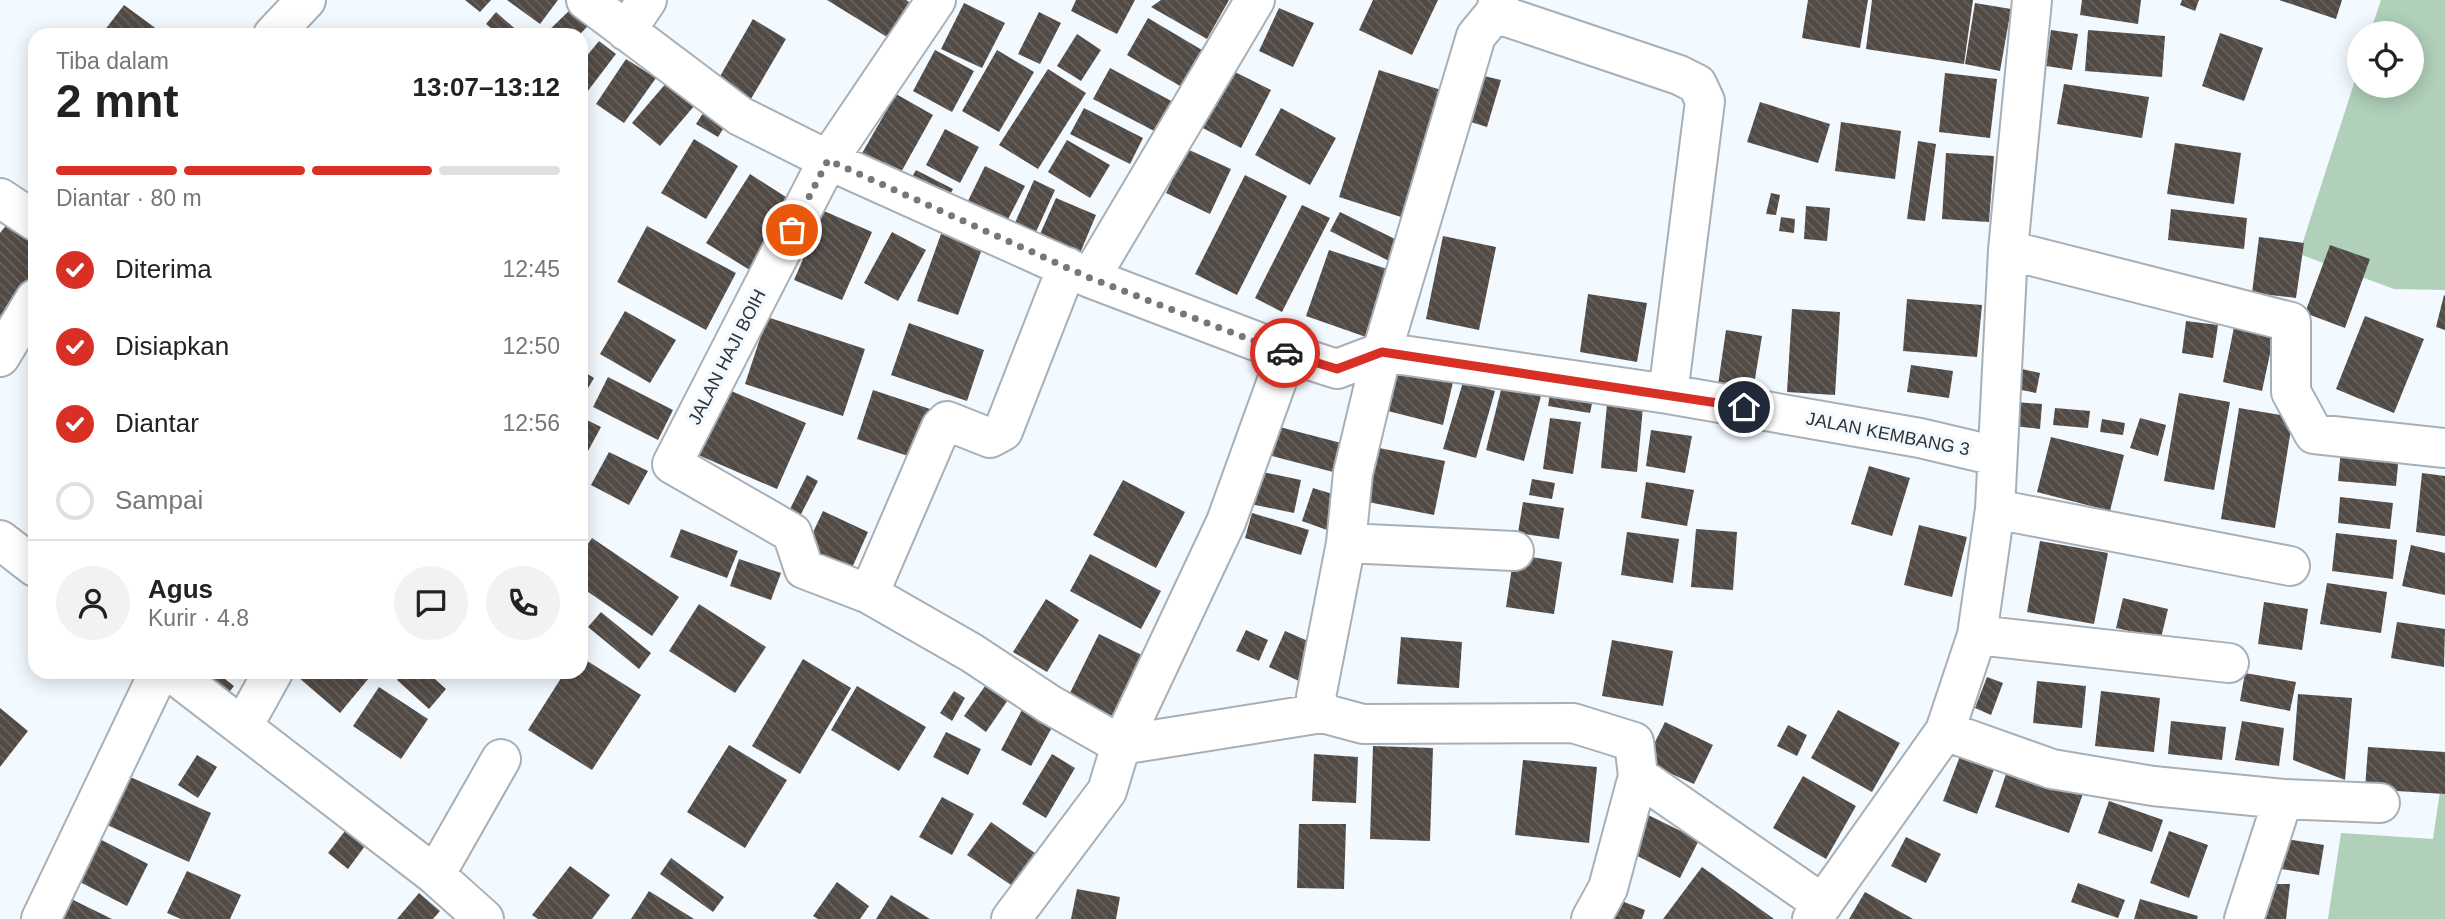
<!DOCTYPE html>
<html lang="id">
<head>
<meta charset="utf-8">
<style>
  :root { --surface:#fff; --page:#f2f2f2; --text:#222; --muted:#767676; --line:#e0e0e0; --accent:#d93025 }
  body { margin:0; font-family:Helvetica,sans-serif; background:var(--page); color:var(--text); height:100vh; display:flex; flex-direction:column; font-size:26px; white-space:nowrap }
  * { box-sizing:border-box; margin:0 }
  p { font-size:23px; color:var(--muted) }
  .icon { flex:none; width:38px; height:38px; fill:none; stroke:currentColor; stroke-width:2; stroke-linecap:round; stroke-linejoin:round }
  .map { position:relative; flex:1; overflow:hidden }
  .side { position:absolute; left:28px; top:28px; width:560px; height:651px; display:flex; flex-direction:column; background:var(--surface); border-radius:21px; box-shadow:0 4px 18px #0003 }
  .side>* { flex:none }
  .fabs { position:absolute; left:2347px; top:21px; display:grid; gap:14px }
  .fabs a { display:grid; place-items:center; width:77px; height:77px; border-radius:50%; background:var(--surface); box-shadow:0 4px 18px #0003; font-size:35px }
  .pin { position:absolute; display:grid; place-items:center; width:60px; height:60px; color:#fff; margin:-30px; border:4px solid #fff; border-radius:50%; box-shadow:0 2px 7px #0007 }
  .courier { position:absolute; display:grid; place-items:center; width:70px; height:70px; margin:-35px; border:5px solid #d93025; border-radius:50%; background:#fff; color:#222; box-shadow:0 2px 9px #0007 }
  .headline em { font-style:normal; font-weight:700 }
  .headline div { display:flex; flex-direction:column-reverse }
  .headline { display:flex; align-items:center; justify-content:space-between; height:119px; padding:0 28px }
  h1 { font-size:46px; font-weight:700; line-height:52px }
  .bar { display:grid; grid-template-columns:repeat(4,1fr); gap:10px 7px; align-content:center; height:84px; padding:0 28px }
  .bar i { height:9px; border-radius:5px; background:var(--line) }
  .bar .active { background:var(--accent) }
  .bar p { grid-column:span 4 }
  .line { display:flex; align-items:center; gap:18px; padding:0 28px; border-top:2px solid var(--line) }
  .line div { flex:1 }
  .round { display:grid; place-items:center; flex:none; width:74px; height:74px; border-radius:37px; background:var(--page) }
  ol { padding:0 28px; list-style:none }
  li { display:flex; align-items:center; gap:21px; height:77px }
  li p { margin-inline-start:auto }
  li .icon { padding:7px; border-radius:50%; background:var(--accent); color:#fff; stroke-width:4 }
  li:last-child { color:var(--muted) }
  li i { width:38px; height:38px; border:4px solid var(--line); border-radius:50% }
  .map>svg:first-child { display:block }
  .green { fill:#b0d0b9 }
  .building { fill:url(#building-back-hatch) }
  .lines { fill:none; stroke-linecap:round; stroke-linejoin:round }
  .street-casing { stroke:#a8b0b7; stroke-width:42 }
  .street { stroke:#fff; stroke-width:38 }
  .done { stroke:#73787c; stroke-width:7; stroke-dasharray:0 12.6 }
  .route { stroke:#d93025; stroke-width:9 }
  .labels { text-anchor:middle; dominant-baseline:central; stroke-width:7; stroke-linejoin:round; paint-order:stroke }
  .street-label { font-size:18px; fill:#2f3235; stroke:#f2f9ff }
</style>
</head>
<body>
<div class="map">
<svg width="2445" height="919" viewBox="0 0 2445 919">
  <defs>
    <pattern id="building-back-hatch" width="6" height="6" patternUnits="userSpaceOnUse" patternTransform="scale(1.75)"><rect width="6" height="6" fill="#524a45"/><path d="M-1 5l2 2M0 0l6 6M5-1l2 2" fill="none" stroke="#68625e"/></pattern>
  </defs>
  <rect width="100%" height="100%" fill="#f2f9ff"/>
  <path class="green" d="M2381 0H2445V290L2394 289 2299 254 2359 68V86H2412V33H2370Z
    M2445 757V919H2328L2341 833 2433 839Z"/>
  <path class="building" d="M465 0H491L480 12Z
    M507 0H558L540 24Z
    M827 0H906L909 2 887 37Z
    M1076 0H1135L1117 34 1071 11Z
    M1161 0H1229L1207 39 1151 7Z
    M1373 0H1438L1412 55 1359 30Z
    M1808 0H1868L1860 48 1802 38Z
    M1872 0H1973L1964 64 1866 49Z
    M2082 0H2141L2138 24 2080 15Z
    M2182 0H2199L2195 11 2180 5Z
    M2279 0H2342L2336 19Z
    M964 3 1005 23 982 68 941 49Z
    M1975 3 2011 9 2000 71 1965 64Z
    M124 5 165 35H101Z
    M1279 8 1314 23 1293 67 1259 51Z
    M571 9 588 26 579 35H544Z
    M496 12 522 35H499L486 24Z
    M1039 12 1061 23 1040 64 1018 54Z
    M1148 18 1202 50 1180 86 1127 55Z
    M753 19 786 39 748 104 715 85Z
    M2051 30 2078 34 2072 70 2046 66Z
    M2088 30 2165 36 2162 77 2085 71Z
    M2220 33 2263 48 2244 101 2202 86Z
    M1077 34 1101 50 1081 81 1057 66Z
    M599 41 616 54 584 96 581 94V63Z
    M935 50 974 71 952 112 913 91Z
    M997 50 1034 72 999 132 962 111Z
    M626 59 656 78 624 123 596 104Z
    M1110 68 1175 103 1158 133 1093 99Z
    M1048 69 1086 93 1038 169 999 145Z
    M1231 70 1271 90 1241 148 1201 127Z
    M1379 70 1441 90 1401 217 1339 197Z
    M1471 73 1501 80 1487 127 1458 118Z
    M1945 73 1997 79 1990 138 1939 132Z
    M667 82 695 105 660 146 632 123Z
    M2064 84 2149 97 2142 138 2057 124Z
    M896 94 933 115 895 183 857 162Z
    M1760 102 1830 124 1818 163 1747 142Z
    M707 107 728 121 718 137 696 124Z
    M1084 108 1143 138 1130 164 1070 134Z
    M1281 108 1336 138 1310 185 1255 155Z
    M1841 122 1901 131 1895 179 1835 171Z
    M945 129 979 147 960 183 926 165Z
    M694 139 738 166 706 219 661 193Z
    M1067 140 1110 165 1090 198 1048 172Z
    M1918 141 1936 144 1925 221 1907 219Z
    M2175 143 2241 153 2234 204 2167 194Z
    M1187 149 1231 169 1210 214 1166 193Z
    M1946 153 1994 156 1989 222 1942 219Z
    M985 166 1025 186 1005 225 966 205Z
    M916 170 953 189 944 206 907 186Z
    M750 174 797 204 753 272 706 243Z
    M1245 175 1287 196 1237 295 1195 274Z
    M1034 180 1055 190 1035 234 1014 225Z
    M1771 193 1780 195 1776 215 1766 214Z
    M1056 198 1096 215 1078 258 1037 241Z
    M1302 205 1330 218 1282 312 1255 298Z
    M1806 206 1830 208 1827 241 1804 239Z
    M2171 209 2247 218 2244 249 2168 240Z
    M824 211 872 232 842 300 794 280Z
    M1340 212 1399 241 1389 261 1330 231Z
    M1781 217 1795 219 1794 233 1779 231Z
    M8 223 35 242V273L0 322V233Z
    M647 226 736 273 706 330 617 282Z
    M892 232 926 250 898 301 864 283Z
    M941 234 982 249 958 315 917 301Z
    M1443 236 1496 247 1479 330 1426 319Z
    M2259 237 2304 243 2296 298 2252 293Z
    M2330 245 2370 259 2345 328 2305 313Z
    M1329 250 1390 270 1366 337 1306 316Z
    M1588 294 1647 303 1637 362 1580 352Z
    M2444 295 2445 296V330L2436 327Z
    M1907 299 1982 305 1977 357 1903 351Z
    M1792 309 1840 312 1835 395 1787 392Z
    M625 311 676 340 650 383 600 354Z
    M2365 316 2424 339 2394 413 2336 389Z
    M767 317 865 349 843 416 745 384Z
    M2236 317 2276 326 2262 391 2223 382Z
    M2186 321 2218 325 2213 358 2182 353Z
    M909 323 984 350 967 401 891 375Z
    M1726 330 1762 336 1753 391 1718 385Z
    M1911 365 1953 371 1949 398 1907 392Z
    M1395 368 1453 382 1443 425 1384 410Z
    M2022 369 2040 373 2036 393 2017 389Z
    M581 370 594 378 581 400Z
    M608 377 673 410 658 440 593 407Z
    M1463 382 1495 391 1476 458 1443 449Z
    M1503 382 1542 392 1524 461 1486 450Z
    M1552 382 1595 390 1590 413 1548 406Z
    M717 385 806 423 777 489 689 451Z
    M873 390 936 411 920 460 857 439Z
    M2179 393 2230 402 2214 490 2164 481Z
    M2015 402 2042 404 2040 429 2013 426Z
    M1607 404 1643 407 1637 472 1601 468Z
    M2055 408 2090 411 2088 428 2053 425Z
    M2239 408 2293 417 2275 528 2221 519Z
    M581 417 601 427 588 451 581 448Z
    M1550 418 1581 422 1573 474 1543 469Z
    M2140 418 2166 425 2158 456 2130 448Z
    M2102 419 2125 423 2123 435 2100 432Z
    M1272 425 1345 444 1337 473 1264 454Z
    M1651 430 1692 436 1685 473 1646 466Z
    M2051 437 2124 455 2110 511 2037 492Z
    M2342 438 2400 443 2396 486 2338 481Z
    M1374 447 1445 461 1434 515 1363 501Z
    M609 452 648 471 629 505 591 485Z
    M1869 466 1910 478 1892 536 1851 524Z
    M1253 470 1301 480 1294 513 1246 503Z
    M2422 473 2445 476V536L2416 532Z
    M807 475 818 481 796 524 785 519Z
    M1532 479 1555 483 1552 499 1529 495Z
    M1123 480 1185 512 1156 568 1093 535Z
    M1646 482 1694 490 1687 526 1641 518Z
    M1313 488 1339 496 1327 530 1302 521Z
    M2340 497 2393 503 2390 529 2338 523Z
    M1523 502 1564 508 1559 539 1518 533Z
    M823 511 868 532 847 579 801 558Z
    M1252 513 1309 530 1301 555 1245 538Z
    M1919 525 1967 537 1952 597 1904 585Z
    M681 529 738 551 727 578 670 557Z
    M1696 529 1737 532 1733 590 1691 587Z
    M1627 532 1679 539 1673 583 1621 575Z
    M2336 533 2397 540 2393 579 2332 571Z
    M592 538 679 597 652 636 581 587V554Z
    M2040 541 2108 553 2094 624 2027 612Z
    M2411 545 2445 553V595L2402 586Z
    M1090 554 1161 591 1141 629 1070 591Z
    M1514 554 1562 562 1554 614 1506 607Z
    M739 559 781 573 771 600 730 586Z
    M2327 583 2387 592 2381 633 2320 624Z
    M2123 598 2168 609 2161 638 2116 628Z
    M1046 599 1079 620 1047 672 1013 652Z
    M2264 602 2308 609 2302 650 2258 644Z
    M699 604 766 647 735 693 669 651Z
    M601 612 651 653 639 669 588 627Z
    M2397 622 2445 629 2444 667 2391 658Z
    M1246 630 1268 640 1259 661 1236 651Z
    M1285 631 1317 645 1301 682 1269 667Z
    M1099 634 1146 657 1112 726 1065 703Z
    M1401 637 1462 642 1459 688 1397 684Z
    M1612 640 1673 651 1663 706 1602 696Z
    M581 657 641 695 592 770 528 730 565 672H581Z
    M803 659 851 688 800 774 752 746Z
    M185 672H216L234 686 223 700Z
    M292 672H361L369 678 340 713Z
    M404 672H427L446 689 429 709 397 680Z
    M2245 673 2296 682 2290 711 2240 701Z
    M1987 677 2003 683 1991 715 1975 708Z
    M990 679 1012 694 986 732 964 716Z
    M2037 681 2086 686 2082 728 2033 723Z
    M857 686 926 727 899 771 831 730Z
    M379 687 428 719 401 759 353 726Z
    M954 691 965 698 952 721 940 713Z
    M2101 691 2160 698 2154 752 2095 746Z
    M2298 694 2352 698 2345 780 2293 760Z
    M1025 704 1056 720 1031 766 1001 750Z
    M0 708 28 731 0 767Z
    M1838 710 1900 743 1872 792 1811 758Z
    M2171 721 2226 727 2222 760 2168 754Z
    M2242 721 2284 728 2279 766 2235 760Z
    M1665 722 1713 745 1694 784 1645 762Z
    M1788 725 1807 735 1797 756 1777 746Z
    M946 732 981 749 968 775 933 757Z
    M729 745 787 780 745 848 687 812Z
    M1373 746 1433 748 1430 841 1370 839Z
    M2368 747 2445 752V794L2365 789Z
    M1962 751 1996 764 1977 814 1943 801Z
    M1052 754 1075 768 1046 818 1022 804Z
    M1314 754 1358 757 1356 803 1312 801Z
    M197 755 217 767 198 798 178 785Z
    M1523 760 1597 767 1589 843 1515 835Z
    M2010 762 2085 788 2069 833 1995 807Z
    M128 776 211 813 189 862 105 824Z
    M1803 776 1856 806 1826 859 1773 828Z
    M942 797 974 814 952 855 919 837Z
    M2109 801 2163 820 2152 852 2098 833Z
    M1644 813 1699 840 1680 878 1626 850Z
    M991 822 1042 858 1020 891 967 855Z
    M1299 824H1346L1344 889 1297 888Z
    M345 831 365 846 348 869 328 853Z
    M2169 831 2208 845 2189 898 2150 883Z
    M90 834 148 864 127 906 68 876Z
    M1906 837 1941 854 1926 883 1891 866Z
    M2286 839 2324 845 2319 875 2281 869Z
    M671 858 724 897 713 912 660 874Z
    M570 866 610 895 592 919H538L532 915Z
    M1702 867 1774 919H1663Z
    M187 871 241 895 230 919H181L167 913Z
    M837 882 869 906 860 919H818L813 916Z
    M2078 883 2125 900 2118 918 2071 902Z
    M2263 884H2290L2286 919H2251Z
    M1077 889 1120 897 1116 919H1071Z
    M649 891 694 919H631Z
    M1865 892 1913 919H1849Z
    M59 893 112 919H47Z
    M419 893 440 911 433 919H397Z
    M891 895 930 919H876Z
    M1606 895 1645 910 1642 919H1596Z
    M2140 899 2198 916 2197 919H2134Z"/>
  <g class="lines">
    <g class="street-casing">
      <path id="street" d="M586 0 740 116 828 160 1090 278 1287 353 1337 369 1382 352 1668 394 1920 438 1996 456
        M936 0 828 160 672 464 792 533 804 569 869 594 972 653 1049 704 1121 745 1322 713 1363 724 1573 723 1634 742 1638 776 1823 904
        M1495 13 1679 75 1697 84 1705 101 1668 394
        M626 31 647 0
        M273 35 306 0
        M0 198 35 221
        M2008 250 2291 322V392L2314 434 2445 448
        M1090 278 1255 0
        M0 357 35 299
        M1995 509 2290 566
        M0 540 35 567
        M1346 543 1514 551
        M869 594 941 427 947 421 990 438 1003 431 1067 267
        M1977 635 2229 663
        M171 672 435 875 484 919
        M1322 713 1316 697 1346 543 1353 473 1382 352 1476 36 1495 13 1499 0
        M243 726 273 672
        M1945 731 2052 769 2153 786 2283 799 2380 803
        M435 875 501 759
        M41 919 159 672
        M1011 919 1107 791 1121 745 1226 522 1287 353
        M1591 919 1608 888 1638 776
        M1812 919 1945 731 1977 635 1995 509 2008 250 2032 0
        M2244 919 2283 799"/>
    </g>
    <use href="#street" class="street"/>
  </g>
  <g class="lines">
    <path class="done" d="M792 230 828 160 1090 278 1285 353"/>
    <path class="route" d="M1285 353 1337 369 1382 352 1744 407"/>
  </g>
  <g class="labels">
    <g class="street-label">
      <text transform="translate(727 357) rotate(-63)">JALAN HAJI BOIH</text>
      <text transform="translate(1888 434) rotate(11)">JALAN KEMBANG 3</text>
    </g>
  </g>
</svg>
<div class="fabs">
<a><svg class="icon" aria-label="locate" viewBox="0 0 24 24"><circle cx="12" cy="12" r="6"/><path d="M12 2v4M12 18v4M2 12h4M18 12h4"/></svg></a>
</div>
<div class="pin" style="left:792px;top:230px;background:#ea580c"><svg class="icon" aria-label="bag" viewBox="0 0 24 24"><path d="M5 8h14l-1 12H6zM9 8a3 3 0 0 1 6 0"/></svg></div>
<div class="pin" style="left:1744px;top:407px;background:#1f2937"><svg class="icon" aria-label="home" viewBox="0 0 24 24"><path d="M3 11l9-7 9 7M6 9v11h12V9"/></svg></div>
<div class="courier" style="left:1285px;top:353px"><svg class="icon" aria-label="car" viewBox="0 0 24 24"><path d="M5 17H2v-5l4-1 3-4h7l3 4 3 1v5h-3M9 17h6M6 11h13"/><circle cx="7" cy="17" r="2"/><circle cx="17" cy="17" r="2"/></svg></div>
<section class="side">
<div class="headline"><div><h1>2 mnt</h1><p>Tiba dalam</p></div><em>13:07–13:12</em></div>
<div class="bar"><i class="active"></i><i class="active"></i><i class="active"></i><i></i><p>Diantar · 80 m</p></div>
<ol>
<li><svg class="icon" aria-label="check" viewBox="0 0 24 24"><path d="M5 12l5 5 9-10"/></svg>Diterima<p>12:45</p></li>
<li><svg class="icon" aria-label="check" viewBox="0 0 24 24"><path d="M5 12l5 5 9-10"/></svg>Disiapkan<p>12:50</p></li>
<li><svg class="icon" aria-label="check" viewBox="0 0 24 24"><path d="M5 12l5 5 9-10"/></svg>Diantar<p>12:56</p></li>
<li><i></i>Sampai</li>
</ol>
<div class="line" style="height:126px"><a class="round"><svg class="icon" aria-label="person" viewBox="0 0 24 24"><circle cx="12" cy="8" r="4"/><path d="M4 21q1-7 8-7t8 7"/></svg></a><div><b>Agus</b><p>Kurir · 4.8</p></div><a class="round"><svg class="icon" aria-label="chat" viewBox="0 0 24 24"><path d="M4 5h16v11H9l-5 4z"/></svg></a><a class="round"><svg class="icon" aria-label="phone" viewBox="0 0 24 24"><path d="M5 4h4l2 5-3 2q2 4 5 5l2-3 5 2v4C11 20 4 13 5 4z"/></svg></a></div>
</section>
</div>
</body>
</html>
